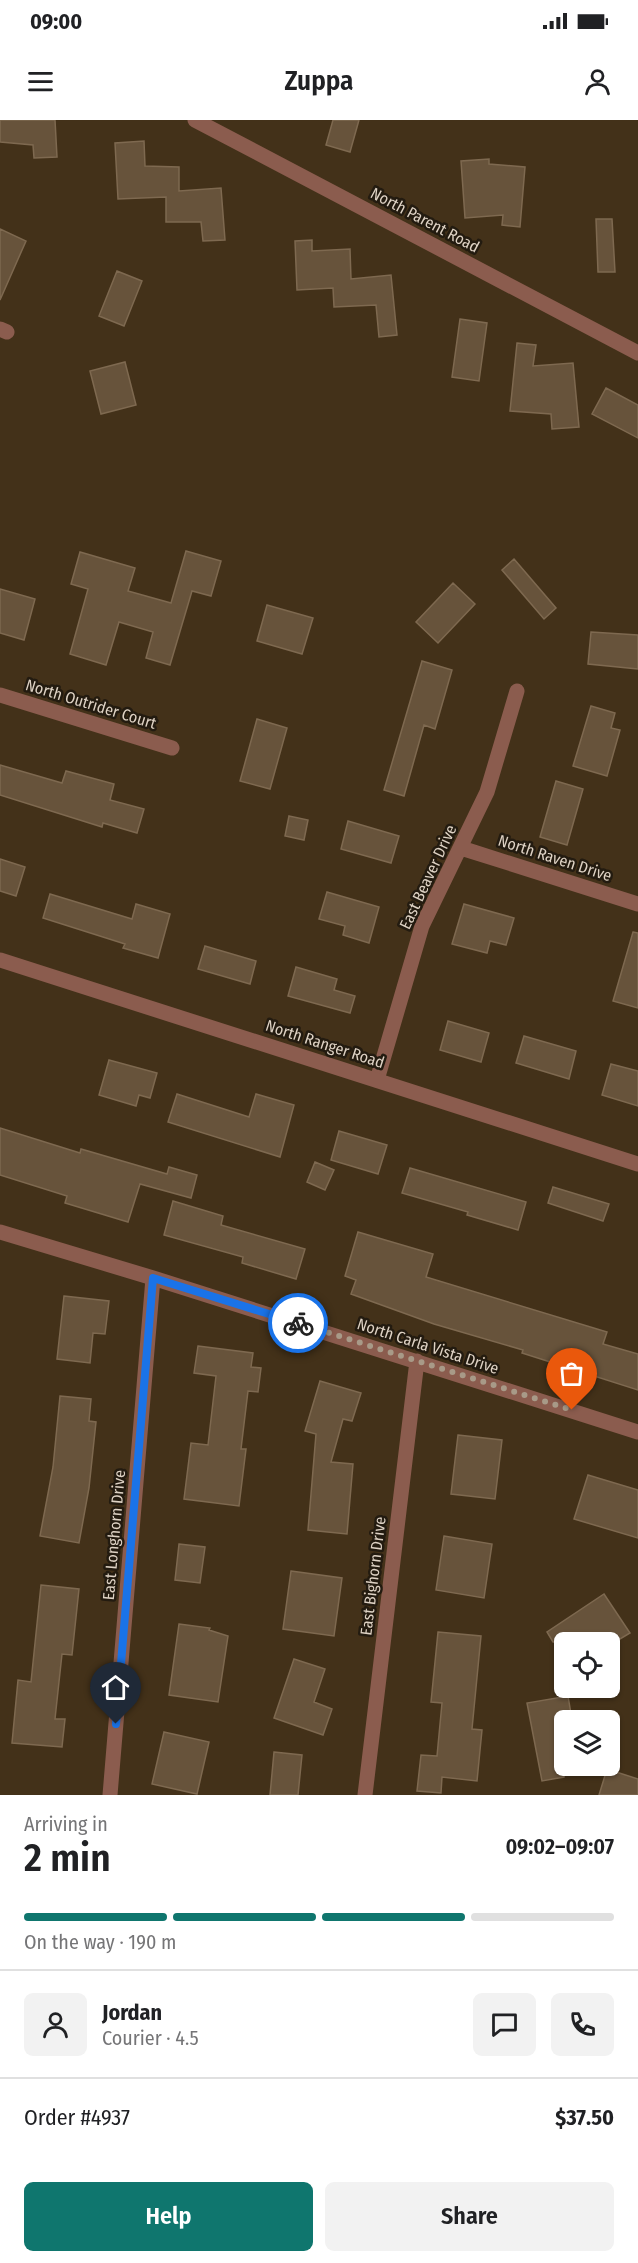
<!DOCTYPE html>
<html lang="en">
<head>
<meta charset="utf-8">
<style>
  :root { --surface:#fff; --page:#f2f2f2; --text:#202124; --muted:#757577; --line:#e0e0e0; --accent:#0f766e }
  body { margin:0; font-family:"Fira Sans Condensed",sans-serif; background:var(--page); color:var(--text); height:100vh; display:flex; flex-direction:column; font-size:22px; white-space:nowrap }
  * { box-sizing:border-box; margin:0 }
  p { font-size:20px; color:var(--muted) }
  .icon { flex:none; width:33px; height:33px; fill:none; stroke:currentColor; stroke-width:2; stroke-linecap:round; stroke-linejoin:round }
  .map { position:relative; height:1675px; overflow:hidden }
  .drawer { display:flex; flex-direction:column; background:var(--surface); flex:1 }
  .drawer>* { flex:none }
  .controls { position:absolute; left:554px; top:1512px; display:grid; gap:12px }
  .controls a { display:grid; place-items:center; width:66px; height:66px; border-radius:9px; background:var(--surface); box-shadow:0 2px 4px #0004; font-size:30px }
  .pin { position:absolute; display:grid; place-items:center; width:51px; height:51px; color:#fff; margin:-62px -26px; border-radius:50% 50% 50% 0; rotate:-45deg; box-shadow:0 0 6px #0007 }
  .pin .icon { rotate:45deg }
  .courier { position:absolute; display:grid; place-items:center; width:60px; height:60px; margin:-30px; border:4px solid #1a73e8; border-radius:50%; background:#fff; color:#222; box-shadow:0 2px 8px #0007 }
  .head em { font-style:normal; font-weight:600 }
  .head div { display:flex; flex-direction:column-reverse }
  .head { display:flex; align-items:center; justify-content:space-between; height:102px; padding:0 24px }
  h1 { font-size:39px; font-weight:600; line-height:45px }
  .bar { display:grid; grid-template-columns:repeat(4,1fr); gap:9px 6px; align-content:center; height:72px; padding:0 24px }
  .bar i { height:8px; border-radius:4px; background:var(--line) }
  .bar .current { background:var(--accent) }
  .bar p { grid-column:span 4 }
  .line { display:flex; align-items:center; gap:15px; padding:0 24px; border-top:2px solid var(--line) }
  .line div { flex:1 }
  .round { display:grid; place-items:center; flex:none; width:63px; height:63px; border-radius:9px; background:var(--page) }
  .button { display:flex; gap:12px; margin-top:auto; padding:12px 24px }
  .button a { flex:1; height:69px; border-radius:9px; background:var(--accent); color:#fff; font-size:24px; font-weight:600; line-height:69px; text-align:center }
  .button a+a { background:var(--page); color:var(--text) }
  .status { display:flex; justify-content:space-between; align-items:center; height:42px; padding:0 30px; background:var(--surface); direction:ltr }
  .status svg { height:16px; fill:currentColor }
  header { display:flex; justify-content:space-between; align-items:center; height:78px; padding:0 24px; background:var(--surface); font-size:27px; font-weight:600 }
  .map>svg:first-child { display:block }
  .building { fill:#67533b; stroke:#7e6950; stroke-width:1.5 }
  .lines { fill:none; stroke-linecap:round; stroke-linejoin:round }
  .minor { stroke:#8b5c4e; stroke-width:15 }
  .tertiary { stroke:#8b5c4e; stroke-width:15 }
  .done { stroke:#a89a88; stroke-width:6; stroke-dasharray:0 10.8 }
  .route { stroke:#1a73e8; stroke-width:8 }
  .labels { text-anchor:middle; dominant-baseline:central; stroke-width:5; stroke-linejoin:round; paint-order:stroke }
  .street-label { font-size:16px; fill:#ded2c4; stroke:#231b10 }
</style>
</head>
<body>
<div class="status"><b>09:00</b><svg viewBox="0 0 49 12"><path d="M0 12V9h3v3zM5 12V6h3v6zM10 12V3h3v9zM15 12V0h3v12zM26 1h20v11H26zM47 4h2v5h-2z"/></svg></div>
<header><svg class="icon" aria-label="menu" viewBox="0 0 24 24"><path d="M4 6h16M4 12h16M4 18h16"/></svg>Zuppa<svg class="icon" aria-label="person" viewBox="0 0 24 24"><circle cx="12" cy="8" r="4"/><path d="M4 21q1-7 8-7t8 7"/></svg></header>
<div class="map">
<svg width="638" height="1675" viewBox="0 0 638 1675">
  <rect width="100%" height="100%" fill="#433119"/>
  <path class="building" d="M0 0H55L57 37 34 38 33 25 0 22Z
    M333 0H359L350 32 326 25Z
    M144 21 145 46 179 47V71L221 68 225 120 203 121 201 102H166V77L118 79 115 23Z
    M489 39V44L525 47 520 107 502 105 503 95 465 98 461 41Z
    M596 99H612L615 152H598Z
    M0 109 26 121 0 180Z
    M312 120V131L350 129 351 159 391 155 397 215 379 217 376 185 334 187 333 168 297 170 295 121Z
    M117 151 142 161 124 206 99 196Z
    M460 199 487 203 479 261 452 257Z
    M517 223 536 225 533 246 573 243 579 307 552 309 551 294 510 291Z
    M125 242 136 285 101 294 90 251Z
    M606 268 638 285V318L592 294Z
    M186 431 221 441 211 476 192 471 170 545 146 538 153 512 119 502 106 545 70 534 88 469 71 464 80 432 135 448 128 471 171 483Z
    M514 439 556 488 544 499 502 450Z
    M453 463 475 484 438 523 416 502Z
    M0 469 35 479 24 520 0 513Z
    M267 485 313 498 302 534 257 521Z
    M591 512 638 515V549L588 544Z
    M422 541 452 550 435 609 424 605 404 676 384 670Z
    M591 586 615 593 611 608 620 610 607 656 573 646Z
    M257 599 287 608 270 669 240 661Z
    M0 645 62 663 66 651 114 664 110 680 144 689 137 713 103 703 102 707 0 675Z
    M556 661 583 669 567 725 540 717Z
    M289 696 308 700 304 720 285 716Z
    M348 701 399 716 391 743 341 729Z
    M0 739 25 747 16 776 0 771Z
    M327 772 379 787 369 823 343 815 345 806 319 799Z
    M50 774 132 799 136 784 170 794 158 838 123 828 125 824 43 798Z
    M464 784 514 798 506 825 490 821 487 833 452 824Z
    M633 812 638 813V888L613 881Z
    M205 826 256 841 250 864 198 849Z
    M296 847 337 859 334 870 355 876 350 893 288 876Z
    M448 901 489 913 481 942 440 930Z
    M524 916 576 931 569 959 516 943Z
    M109 940 157 953 150 978 139 975 136 986 99 975Z
    M611 944 638 951V986L602 975Z
    M177 974 249 997 256 974 294 985 280 1037 168 1002Z
    M0 1008 80 1033 81 1029 167 1054 169 1047 197 1055 191 1078 140 1064 128 1102 65 1083 67 1076 0 1055Z
    M339 1011 387 1025 378 1054 331 1040Z
    M315 1042 334 1050 325 1070 307 1062Z
    M410 1048 526 1082 518 1110 467 1095 468 1092 402 1073Z
    M553 1067 609 1084 603 1101 548 1083Z
    M173 1081 223 1096 221 1105 305 1129 296 1159 242 1143 243 1137 164 1115Z
    M358 1112 433 1134 426 1157 607 1212 603 1224 638 1234V1270L522 1233 523 1230 434 1204 351 1174 356 1160 345 1156Z
    M64 1176 109 1181 105 1214 93 1213 90 1243 57 1239Z
    M198 1226 253 1233 251 1247 261 1248 258 1272 248 1271 241 1329H246L239 1386 184 1379 191 1323 208 1325 216 1256 194 1253Z
    M320 1261 361 1273 352 1301 343 1299 331 1342 353 1344 347 1414 308 1410 316 1314 305 1311Z
    M60 1276 91 1279 89 1301 96 1302 89 1368 79 1423 40 1416 53 1347Z
    M458 1315 502 1320 495 1379 451 1374Z
    M588 1355 638 1370V1418L574 1399Z
    M444 1416 492 1424 484 1478 436 1470Z
    M179 1424 205 1427 200 1463 175 1460Z
    M291 1451 342 1458 334 1516 283 1509Z
    M41 1465 79 1469 72 1535 62 1534 55 1599H65L62 1627 12 1623 18 1560 31 1562Z
    M604 1474 630 1513 615 1522H553L547 1512Z
    M179 1504 210 1508 209 1510 228 1516 218 1582 169 1575Z
    M438 1512 481 1516 472 1609 482 1610 477 1661 442 1657 441 1673 417 1671 421 1635 437 1636 442 1583 431 1582Z
    M294 1539 325 1549 314 1582 332 1589 323 1615 274 1598Z
    M568 1576 572 1600H564V1657L542 1661 527 1583Z
    M164 1612 209 1622 197 1674 152 1664Z
    M274 1632 302 1635 298 1675H270Z
    M607 1649 638 1659V1675H599Z"/>
  <g class="lines">
    <path class="minor" d="M195 0 638 233
      M0 209 7 212
      M0 575 172 628
      M461 728 638 784
      M377 960 422 806 487 672 517 571
      M0 1112 153 1158 638 1312
      M110 1675 153 1158
      M365 1675 417 1241"/>
    <path class="tertiary" d="M0 840 638 1044"/>
  </g>
  <g class="lines">
    <path class="done" d="M298 1203 572 1290"/>
    <path class="route" d="M116 1604 153 1158 298 1203"/>
  </g>
  <g class="labels">
    <g class="street-label">
      <text transform="translate(425 100) rotate(28)">North Parent Road</text>
      <text transform="translate(91 584) rotate(17)">North Outrider Court</text>
      <text transform="translate(555 738) rotate(18)">North Raven Drive</text>
      <text transform="translate(428 757) rotate(-65)">East Beaver Drive</text>
      <text transform="translate(325 924) rotate(18)">North Ranger Road</text>
      <text transform="translate(428 1226) rotate(18)">North Carla Vista Drive</text>
      <text transform="translate(114 1415) rotate(-85)">East Longhorn Drive</text>
      <text transform="translate(373 1456) rotate(-83)">East Bighorn Drive</text>
    </g>
  </g>
</svg>
<div class="controls">
<a><svg class="icon" aria-label="locate" viewBox="0 0 24 24"><circle cx="12" cy="12" r="6"/><path d="M12 2v4M12 18v4M2 12h4M18 12h4"/></svg></a>
<a><svg class="icon" aria-label="layers" viewBox="0 0 24 24"><path d="M12 4l9 5-9 5-9-5zM3 14l9 5 9-5"/></svg></a>
</div>
<div class="pin" style="left:572px;top:1290px;background:#ea580c"><svg class="icon" aria-label="bag" viewBox="0 0 24 24"><path d="M5 8h14l-1 12H6zM9 8a3 3 0 0 1 6 0"/></svg></div>
<div class="pin" style="left:116px;top:1604px;background:#1f2937"><svg class="icon" aria-label="home" viewBox="0 0 24 24"><path d="M3 11l9-7 9 7M6 9v11h12V9"/></svg></div>
<div class="courier" style="left:298px;top:1203px"><svg class="icon" aria-label="bike" viewBox="0 0 24 24"><circle cx="6" cy="16" r="4"/><circle cx="18" cy="16" r="4"/><path d="M6 16l4-8h5l3 8M10 8l3 8H6M13 5h3"/></svg></div>
</div>
<section class="drawer">
<div class="head"><div><h1>2 min</h1><p>Arriving in</p></div><em>09:02–09:07</em></div>
<div class="bar"><i class="current"></i><i class="current"></i><i class="current"></i><i></i><p>On the way · 190 m</p></div>
<div class="line" style="height:108px"><a class="round"><svg class="icon" aria-label="person" viewBox="0 0 24 24"><circle cx="12" cy="8" r="4"/><path d="M4 21q1-7 8-7t8 7"/></svg></a><div><b>Jordan</b><p>Courier · 4.5</p></div><a class="round"><svg class="icon" aria-label="chat" viewBox="0 0 24 24"><path d="M4 5h16v11H9l-5 4z"/></svg></a><a class="round"><svg class="icon" aria-label="phone" viewBox="0 0 24 24"><path d="M5 4h4l2 5-3 2q2 4 5 5l2-3 5 2v4C11 20 4 13 5 4z"/></svg></a></div>
<div class="line" style="height:78px"><div>Order #4937</div><b>$37.50</b></div>
<div class="button"><a>Help</a><a>Share</a></div>
</section>
</body>
</html>
